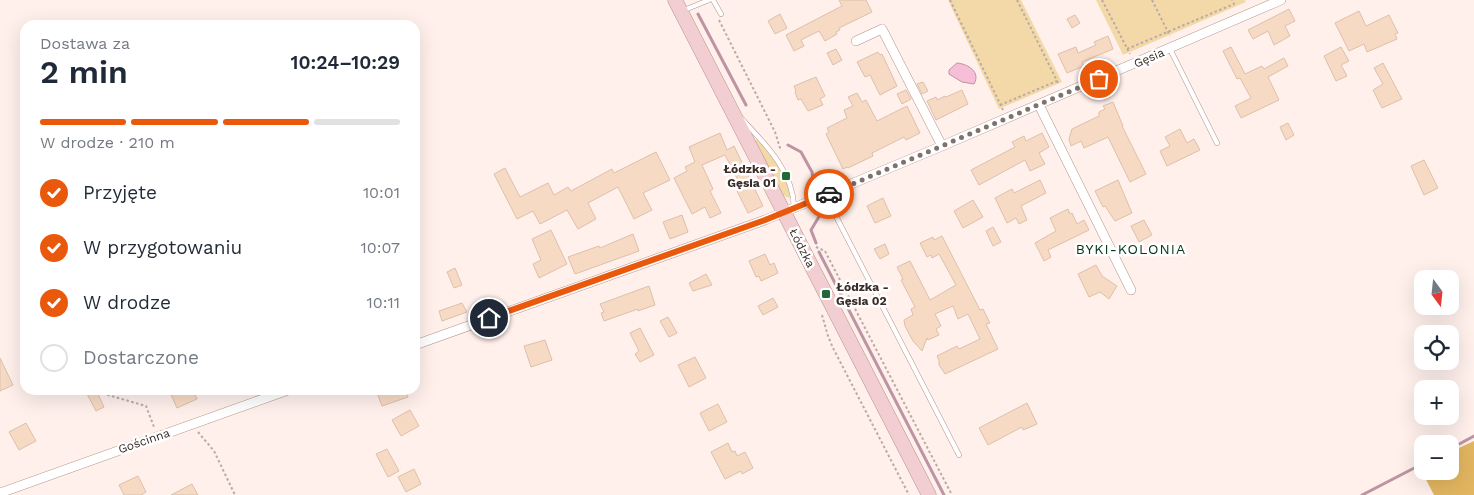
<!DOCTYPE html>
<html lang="pl">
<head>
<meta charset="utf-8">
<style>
  :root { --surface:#fff; --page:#f2f2f3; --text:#1f2937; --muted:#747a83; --line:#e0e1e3; --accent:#ea580c }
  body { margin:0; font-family:"Work Sans",sans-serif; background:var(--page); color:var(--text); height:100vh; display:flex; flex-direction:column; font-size:19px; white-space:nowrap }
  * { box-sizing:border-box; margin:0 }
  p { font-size:16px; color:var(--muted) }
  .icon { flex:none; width:28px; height:28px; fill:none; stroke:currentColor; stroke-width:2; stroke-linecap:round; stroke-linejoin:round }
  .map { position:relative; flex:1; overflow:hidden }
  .panel { position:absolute; left:20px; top:20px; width:400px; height:375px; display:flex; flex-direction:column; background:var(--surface); border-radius:15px; box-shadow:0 5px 20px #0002 }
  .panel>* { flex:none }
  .needle { width:32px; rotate:165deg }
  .buttons { position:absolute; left:1414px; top:270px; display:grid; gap:10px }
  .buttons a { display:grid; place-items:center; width:45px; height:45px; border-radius:10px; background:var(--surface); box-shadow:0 5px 20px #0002; font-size:25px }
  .pin { position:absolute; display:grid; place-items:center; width:42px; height:42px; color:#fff; margin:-21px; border:2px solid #fff; border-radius:50%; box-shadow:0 1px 5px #0007 }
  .courier { position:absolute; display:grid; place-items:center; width:50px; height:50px; margin:-25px; border:4px solid #ea580c; border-radius:50%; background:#fff; color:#222; box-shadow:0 1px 6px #0007 }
  .overview em { font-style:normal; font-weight:600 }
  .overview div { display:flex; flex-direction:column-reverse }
  .overview { display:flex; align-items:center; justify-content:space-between; height:85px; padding:0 20px }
  h1 { font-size:32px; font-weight:600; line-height:38px }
  .bar { display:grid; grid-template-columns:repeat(4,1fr); gap:8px 5px; align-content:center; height:60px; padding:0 20px }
  .bar i { height:6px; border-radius:4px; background:var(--line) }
  .bar .current { background:var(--accent) }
  .bar p { grid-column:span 4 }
  ol { padding:0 20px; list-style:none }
  li { display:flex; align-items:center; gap:15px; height:55px }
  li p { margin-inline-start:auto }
  li .icon { padding:5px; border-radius:50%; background:var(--accent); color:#fff; stroke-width:4 }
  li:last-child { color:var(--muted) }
  li i { width:28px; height:28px; border:2px solid var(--line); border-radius:50% }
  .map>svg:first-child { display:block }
  .green { fill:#f4d9a8 }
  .forest { fill:#e2b660 }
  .water { fill:#f7bfd7; stroke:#be93a2 }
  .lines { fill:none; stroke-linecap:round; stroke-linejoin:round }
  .stream { stroke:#be93a2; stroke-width:3 }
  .building { fill:#f7dac4; stroke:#dcc0aa }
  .lane-casing { stroke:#b6948a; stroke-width:5.5 }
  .street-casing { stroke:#b6948a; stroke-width:10 }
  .secondary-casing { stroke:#b6948a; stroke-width:15 }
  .path { stroke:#b9aaa6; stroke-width:2; stroke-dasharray:2.5 2.5; stroke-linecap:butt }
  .lane { stroke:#fff; stroke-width:4.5 }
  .street { stroke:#fff; stroke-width:9 }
  .secondary { stroke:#f2cdd2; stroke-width:14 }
  .done { stroke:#7f716d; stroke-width:5; stroke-dasharray:0 9 }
  .route { stroke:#ea580c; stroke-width:6 }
  .poi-dot { fill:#206a38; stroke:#fff; stroke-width:2 }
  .labels { text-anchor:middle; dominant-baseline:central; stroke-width:5; stroke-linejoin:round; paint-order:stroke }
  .street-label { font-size:12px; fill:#3a2c28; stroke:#fff }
  .poi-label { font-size:12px; font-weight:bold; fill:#3a2c28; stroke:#fff; text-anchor:end }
  .neighbourhood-label { font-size:14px; letter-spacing:1px; fill:#013816; stroke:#fff }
</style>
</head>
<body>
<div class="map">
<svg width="1474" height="495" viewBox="0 0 1474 495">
  <rect width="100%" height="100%" fill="#fff0ec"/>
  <path class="green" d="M948 0H1021L1062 82 999 109Z
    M1096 0H1245L1246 2 1123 55Z
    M757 139C767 150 793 183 790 198L786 197 781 193 755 141Z"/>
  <path class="forest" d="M1474 441V495H1434L1419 466 1422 464V471H1450V452Z"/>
  <path class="water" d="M957 63C968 64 981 72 974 84L962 82 949 74V70Z"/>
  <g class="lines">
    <path class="stream" d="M698 14 746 105
      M788 145 801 152 812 172 815 192
      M816 243 811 230 820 215 821 206
      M819 252 944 495
      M1450 449 1474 436
      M1362 495 1422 464"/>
  </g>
  <path class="building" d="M839 0H866L872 12 839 28 840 30 836 32 837 34 825 41 819 31 801 40 804 46 794 51 786 35 842 6Z
    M1289 9 1295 21 1285 26 1290 36 1274 45 1268 31 1253 39 1248 30Z
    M1359 11 1366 26 1389 15 1398 33 1395 34 1397 39 1367 52 1364 44 1349 51 1335 23Z
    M780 14 787 28 775 34 768 21Z
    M1075 15 1080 23 1072 28 1067 19Z
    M1108 36 1113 49 1082 62 1084 66 1067 73 1058 54 1076 47 1078 53 1096 45 1094 42Z
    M1231 47 1245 74 1262 66 1264 69 1284 58 1288 66 1268 77 1279 100 1241 118 1235 106 1251 98 1240 78 1237 79 1223 51Z
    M1341 47 1349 61 1341 65 1347 76 1336 81 1324 56Z
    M836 49 842 60 833 65 827 53Z
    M878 52 880 55 882 54 897 86 880 95 870 75 865 77 857 62Z
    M1383 63 1402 99 1382 108 1373 90 1383 84 1374 68Z
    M816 77 825 96 820 99 823 105 808 111 801 99 798 100 795 92 796 91 794 86Z
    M923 82 928 91 922 94 917 84Z
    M906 90 911 99 902 104 897 94Z
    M962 90 968 104 936 120 927 101 936 97 937 100 945 96 946 97Z
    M857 93 862 102 866 100 877 121 907 106 920 133 906 140 904 137 872 153 873 156 848 168 847 167 843 169 826 134 829 132 827 128 847 118 844 110 853 106 848 97Z
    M1113 102 1123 126H1122L1146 174 1130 182 1108 137 1084 148 1081 141 1071 146 1069 139 1072 129 1099 116V112L1105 109 1103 106Z
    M1288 123 1294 135 1286 140 1280 127Z
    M1180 129 1187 143 1194 139 1200 150 1167 166 1160 151 1170 146 1165 137Z
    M720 133 727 150 734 146 763 206 748 213 737 191 742 188 725 155 702 165 713 189 710 191 721 213 710 218 705 207 692 214 674 178 687 171 685 167 695 162 689 147Z
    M1042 133 1049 147 1039 153 1045 164 1030 171 1025 160 979 185 971 170 1015 147 1012 142 1024 136 1026 141Z
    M656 152 670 180 643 193 652 210 634 219 618 187 588 203 596 219 578 229 567 210 540 224 533 211 517 219 494 174 505 168 520 197 548 183 554 195 568 187 571 191 612 169 614 173Z
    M1424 160 1438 188 1424 195 1411 166Z
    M1040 180 1046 193 1021 206 1027 220 1019 224 1016 218 1007 223 995 198 1012 189 1014 193Z
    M1118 180 1132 213 1115 221 1105 206 1103 207 1095 191Z
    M883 198 891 216 875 223 867 206Z
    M973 200 983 217 963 228 954 211Z
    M1068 209 1070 214 1072 213 1077 224 1084 220 1089 230 1048 250 1051 257 1044 261 1035 243 1056 231 1050 218Z
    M682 215 688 232 670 239 663 222Z
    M1144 220 1152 235 1139 242 1131 226Z
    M993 227 1001 242 993 246 986 231Z
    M551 230 567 264 539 278 533 264 541 260 532 239Z
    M633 234 639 251 575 274 568 257 599 246 600 248Z
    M942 236 980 310 983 309 990 323 986 324 998 349 945 374 939 365V360L937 356 957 346 959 349 980 339 968 314 958 319 953 306 935 314 941 326 936 329 939 335 928 340 927 338 922 351 913 341 905 326 904 320 913 315 911 309 915 307 901 280 903 279 897 267 910 261 930 300 956 285 939 254 932 258 931 255 927 257 920 243 933 237 934 240Z
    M885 244 889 254 880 259 874 249Z
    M765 254 770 265 774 263 778 273 761 281 759 276 756 277 749 261Z
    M1096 265 1102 276 1117 286 1109 299 1100 292 1089 297 1078 274Z
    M455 268 462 285 454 288 447 272Z
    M706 274 712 285 693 291 689 283Z
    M649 286 655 305 638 311V309L604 321 601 313 604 312 600 304Z
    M773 298 778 307 763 315 758 306Z
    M462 303 467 312 442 321 439 311Z
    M668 317 677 333 669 337 660 321Z
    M640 328 654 355 640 362 635 354 639 351 630 333Z
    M545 340 552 360 531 367 524 346Z
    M695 357 706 378 689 387 678 365Z
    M0 358 13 385 0 391Z
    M85 390H96L104 407 96 411Z
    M169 390H193L197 399 177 408Z
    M376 390H405L408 397 382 406Z
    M1027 403 1037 424 1023 430 1022 427 988 445 979 428Z
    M718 404 727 422 709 431 700 413Z
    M410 410 419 426 401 436 392 420Z
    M26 423 36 441 19 450 9 432Z
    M728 443 732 452 735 451 737 456 745 452 753 468 742 474 741 471 725 479 711 452Z
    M387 449 399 471 388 477 376 454Z
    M414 469 421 484 406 492 398 477Z
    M138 476 146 492 141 495H124L119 485Z
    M192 484 198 495H171Z"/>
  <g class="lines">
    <g class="lane-casing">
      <path id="lane" d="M713 0 721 14
        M682 11 709 0
        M1170 49 1217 143
        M742 119C765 144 793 171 794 207
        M825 195 959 455"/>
    </g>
    <g class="street-casing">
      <path id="street" d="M856 41 882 29 942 146
        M1039 105 1131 290
        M415 345 765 220 942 146 1281 0
        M0 493 288 390"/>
    </g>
    <g class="secondary-casing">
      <path id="secondary" d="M675 0 929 495"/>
    </g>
    <path class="path" d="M950 0 1003 110
      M1017 0 1059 85
      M1102 0 1130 54
      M1152 0 1170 36
      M719 20 775 132 781 151
      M1127 49 1234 4 1232 0
      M1000 105 1057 81
      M816 247 825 251 827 255 952 495
      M822 315 828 336 833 348 909 495
      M105 390 108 395 146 406 154 427
      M198 432 214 451 235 495"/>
    <use href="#lane" class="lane"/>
    <use href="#street" class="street"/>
    <use href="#secondary" class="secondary"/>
  </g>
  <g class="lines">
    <path class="done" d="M829 194 1099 79"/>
    <path class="route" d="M489 318 765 220 829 194"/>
  </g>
  <g class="poi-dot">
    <rect x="781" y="171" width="10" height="10" rx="2.5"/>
    <rect x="821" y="289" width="10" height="10" rx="2.5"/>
  </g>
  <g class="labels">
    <g class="street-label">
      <text transform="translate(1149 58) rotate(-23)">Gęsia</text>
      <text transform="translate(802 248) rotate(63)">Łódzka</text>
      <text transform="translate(144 441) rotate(-19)">Gościnna</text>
    </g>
    <g class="poi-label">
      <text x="776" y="169">Łódzka -<tspan x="776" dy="14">Gęsia 01</tspan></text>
      <text x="836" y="287" text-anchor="start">Łódzka -<tspan x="836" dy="14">Gęsia 02</tspan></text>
    </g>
    <g class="neighbourhood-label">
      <text x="1131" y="249">BYKI-KOLONIA</text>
    </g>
  </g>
</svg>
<div class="buttons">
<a><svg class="needle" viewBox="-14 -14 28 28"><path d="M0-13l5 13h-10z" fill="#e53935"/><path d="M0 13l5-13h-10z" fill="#747a83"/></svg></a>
<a><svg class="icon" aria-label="locate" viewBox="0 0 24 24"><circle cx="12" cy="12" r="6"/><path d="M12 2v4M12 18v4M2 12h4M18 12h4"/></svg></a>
<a>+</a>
<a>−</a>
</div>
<div class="pin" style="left:1099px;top:79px;background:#ea580c"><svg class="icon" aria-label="bag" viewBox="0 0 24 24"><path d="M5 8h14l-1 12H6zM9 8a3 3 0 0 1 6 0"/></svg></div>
<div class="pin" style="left:489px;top:318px;background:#1f2937"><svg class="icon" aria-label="home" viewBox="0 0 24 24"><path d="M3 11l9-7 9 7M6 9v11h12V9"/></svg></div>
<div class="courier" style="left:829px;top:194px"><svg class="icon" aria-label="car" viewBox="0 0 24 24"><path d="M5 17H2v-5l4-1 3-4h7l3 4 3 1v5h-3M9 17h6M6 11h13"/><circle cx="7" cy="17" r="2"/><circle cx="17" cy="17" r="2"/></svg></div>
<section class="panel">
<div class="overview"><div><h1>2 min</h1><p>Dostawa za</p></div><em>10:24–10:29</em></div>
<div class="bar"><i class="current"></i><i class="current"></i><i class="current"></i><i></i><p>W drodze · 210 m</p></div>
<ol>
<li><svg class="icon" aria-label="check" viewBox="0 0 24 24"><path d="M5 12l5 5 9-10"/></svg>Przyjęte<p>10:01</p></li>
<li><svg class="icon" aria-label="check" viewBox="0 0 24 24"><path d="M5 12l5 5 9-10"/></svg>W przygotowaniu<p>10:07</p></li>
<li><svg class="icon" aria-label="check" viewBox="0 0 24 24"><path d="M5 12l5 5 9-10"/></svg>W drodze<p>10:11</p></li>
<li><i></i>Dostarczone</li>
</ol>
</section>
</div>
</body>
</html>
